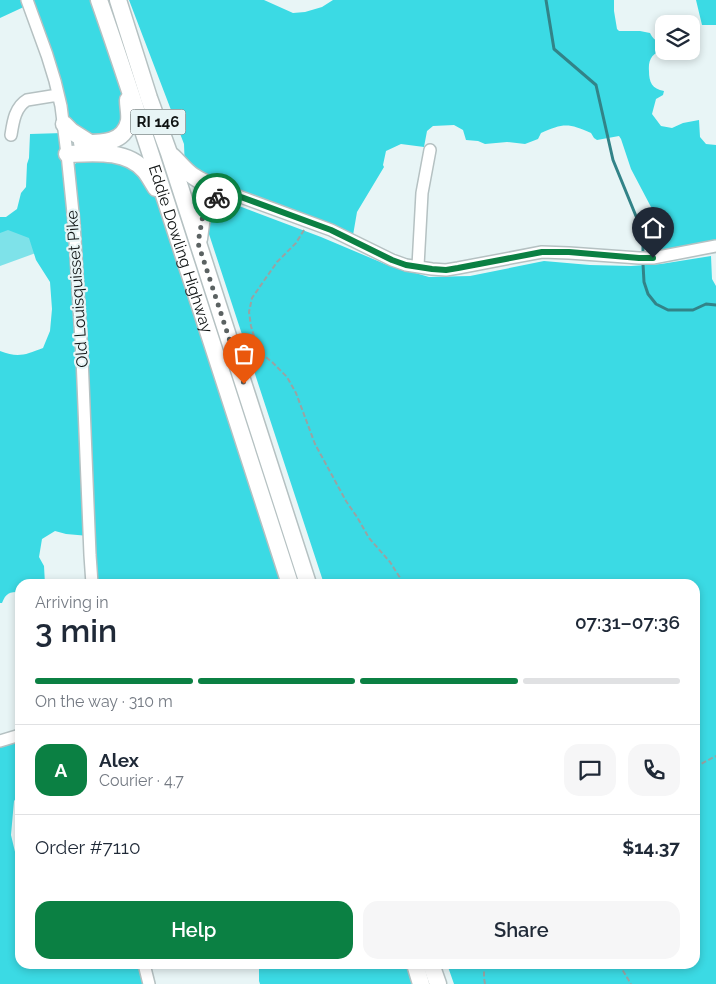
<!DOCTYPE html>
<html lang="en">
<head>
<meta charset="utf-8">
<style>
  :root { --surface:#fff; --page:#f6f6f7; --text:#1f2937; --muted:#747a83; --line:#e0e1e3; --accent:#0b8043 }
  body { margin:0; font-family:Raleway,sans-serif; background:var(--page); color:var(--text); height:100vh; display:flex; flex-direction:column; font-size:19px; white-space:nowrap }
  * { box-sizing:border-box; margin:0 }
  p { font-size:16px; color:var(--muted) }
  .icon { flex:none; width:28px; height:28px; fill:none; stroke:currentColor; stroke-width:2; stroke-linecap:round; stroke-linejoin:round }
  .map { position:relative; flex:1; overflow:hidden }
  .side { position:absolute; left:15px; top:579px; width:685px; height:390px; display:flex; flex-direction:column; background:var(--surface); border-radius:15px; box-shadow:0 2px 8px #0003 }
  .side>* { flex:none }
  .controls { position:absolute; left:655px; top:15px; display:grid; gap:10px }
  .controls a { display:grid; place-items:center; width:45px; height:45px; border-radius:10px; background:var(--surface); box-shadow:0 2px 8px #0003; font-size:25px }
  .pin { position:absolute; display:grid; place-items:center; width:42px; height:42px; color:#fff; margin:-51px -21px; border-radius:50% 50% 50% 0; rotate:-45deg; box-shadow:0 0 5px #0007 }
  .pin .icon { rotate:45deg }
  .courier { position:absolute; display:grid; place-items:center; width:50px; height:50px; margin:-25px; border:4px solid #0b8043; border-radius:50%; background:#fff; color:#222; box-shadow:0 1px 6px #0007 }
  .head em { font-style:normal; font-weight:600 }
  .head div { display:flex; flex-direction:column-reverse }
  .head { display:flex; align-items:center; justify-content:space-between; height:85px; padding:0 20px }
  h1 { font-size:32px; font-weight:600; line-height:38px }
  .bar { display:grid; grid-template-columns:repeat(4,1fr); gap:8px 5px; align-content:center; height:60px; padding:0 20px }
  .bar i { height:6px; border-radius:4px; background:var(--line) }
  .bar .active { background:var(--accent) }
  .bar p { grid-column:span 4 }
  .line { display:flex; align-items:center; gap:12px; padding:0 20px; border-top:1px solid var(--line) }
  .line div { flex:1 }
  .round { display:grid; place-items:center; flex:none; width:52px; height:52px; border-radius:15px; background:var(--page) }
  .primary-button { display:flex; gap:10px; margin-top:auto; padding:10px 20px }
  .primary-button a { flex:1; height:58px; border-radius:15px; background:var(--accent); color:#fff; font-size:20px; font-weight:600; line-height:58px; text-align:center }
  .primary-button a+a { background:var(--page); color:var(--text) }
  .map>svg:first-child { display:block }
  .green { fill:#7ee2e9 }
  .forest { fill:#3bdae4 }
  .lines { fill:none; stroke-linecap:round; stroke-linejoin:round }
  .stream { stroke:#328388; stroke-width:3 }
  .minor-casing { stroke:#b5c1c2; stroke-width:14 }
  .highway-casing { stroke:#b5c1c2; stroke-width:19 }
  .path { stroke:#99a3a3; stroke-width:2; stroke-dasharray:5 2.5; stroke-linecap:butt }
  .minor { stroke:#fff; stroke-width:11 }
  .highway { stroke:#fff; stroke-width:16 }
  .done { stroke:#5b6262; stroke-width:5; stroke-dasharray:0 9 }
  .route { stroke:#0b8043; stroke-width:6 }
  .labels { text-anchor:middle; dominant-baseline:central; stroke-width:4.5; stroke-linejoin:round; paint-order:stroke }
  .shield { fill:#e8f5f6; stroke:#505757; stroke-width:1 }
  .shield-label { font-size:15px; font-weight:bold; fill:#0f1313 }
  .street-label { font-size:16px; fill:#0f1313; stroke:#e8f5f6 }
</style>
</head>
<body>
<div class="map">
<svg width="716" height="984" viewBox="0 0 716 984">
  <rect width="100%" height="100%" fill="#e8f5f6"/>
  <path class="green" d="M0 222 66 242 0 266Z"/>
  <path class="forest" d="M0 0H99L128 109 118 138 66 137 71 169 76 163 88 157 127 165 151 185 165 212 291 584H91L89 536 66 534 55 531 42 539 39 557 44 566 45 584H20V592C9 592 6 593 2 603H0V351C18 358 25 355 43 348L50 331 52 309 50 282 36 260 29 238 8 230 0 233V217H6L17 209 21 193 26 187 27 164 29 158 30 134 63 133V124L28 5 0 18Z
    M129 0H264L293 13 305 12 322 7 333 0H614V11L617 29 619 31H640L650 33C653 39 657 43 664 42V51C652 52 648 60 649 71 649 82 652 89 664 91L663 95 656 99 652 114 661 126 672 128 683 123 699 120 700 137 706 144 716 145V243L660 252 657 227 651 207 631 169 621 139 619 136 597 140 594 138 591 133C569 123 563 123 541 133L538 139 525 144 507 142 485 144 478 141 466 140 463 130 454 125 433 126 427 131 424 147 401 144 386 151 383 165 384 167 357 212 352 241 185 171 184 144Z
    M696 0H716V25H702Z
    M224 206H239L321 237 385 264 429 277 470 276 544 261 590 265 631 266 661 264 711 256 712 279 716 286V984H454L447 964H695V584H324L207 228 211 216Z
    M20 737V793L14 801 11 835 20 873V964H144L149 984H0V742Z
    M265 964H415L422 984H260L259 981V969Z"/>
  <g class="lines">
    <path class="stream" d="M546 0 554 49 596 85 613 160 638 221 643 245V254
      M643 264 644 282 648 294 656 304 668 310H693L706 304 716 305"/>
    <g class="minor-casing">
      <path id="minor" d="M27 0 47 55 55 81 61 106 67 154 74 223 82 357 90 555 92 584
        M11 135C13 122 15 107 27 100L58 95
        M230 193 331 230 392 260 406 265 432 269 446 270 458 268 542 252 569 253 639 258H653L716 246
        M418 266 422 193 430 150
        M0 741 20 735
        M144 964 149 984"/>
    </g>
    <g class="highway-casing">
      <g id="highway">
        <path id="s1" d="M99 0C130 88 158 177 187 266 221 372 255 478 290 584"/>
        <path d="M118 0 149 98 169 153 308 584"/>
        <path d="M64 124 71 131 90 143"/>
        <path d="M82 143C101 143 124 144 129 121 130 114 128 107 128 100"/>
        <path d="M67 154C93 153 127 149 145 171 149 176 152 182 156 188"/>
        <path d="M172 156C179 162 185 171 193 176 204 184 218 188 230 193"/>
        <path d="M199 239C203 209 200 204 230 193"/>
        <path d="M415 964 421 984"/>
        <path d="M431 964 438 984"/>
      </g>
    </g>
    <path class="path" d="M304 230 296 243 277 262 252 298 249 312 251 326 256 343 262 354 272 362 287 377 296 393 315 444 346 501 357 517 369 538 390 562 404 584
      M695 767 716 756
      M484 964V978L485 984
      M619 964 631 984"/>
    <use href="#minor" class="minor"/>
    <use href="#highway" class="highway"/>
  </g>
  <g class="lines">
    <path class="done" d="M217 198 208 204 204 209 198 243 244 384"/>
    <path class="route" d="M217 198 230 193 331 230 392 260 406 265 432 269 446 270 458 268 542 252H569L639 258H653"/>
  </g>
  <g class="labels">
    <rect class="shield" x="130.5" y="109.5" width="55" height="25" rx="4"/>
    <g class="shield-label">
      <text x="158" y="122">RI 146</text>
    </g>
    <g class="street-label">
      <text stroke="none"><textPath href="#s1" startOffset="262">Eddie Dowling Highway</textPath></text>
      <text transform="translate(77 289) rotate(-94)">Old Louisquisset Pike</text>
    </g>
  </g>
</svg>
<div class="controls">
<a><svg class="icon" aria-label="layers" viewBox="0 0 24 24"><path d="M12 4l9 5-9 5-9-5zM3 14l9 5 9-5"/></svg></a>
</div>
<div class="pin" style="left:244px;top:384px;background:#ea580c"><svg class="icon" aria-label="bag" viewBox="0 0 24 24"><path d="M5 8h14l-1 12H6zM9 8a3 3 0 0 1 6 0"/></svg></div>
<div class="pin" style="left:653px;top:258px;background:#1f2937"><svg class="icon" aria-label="home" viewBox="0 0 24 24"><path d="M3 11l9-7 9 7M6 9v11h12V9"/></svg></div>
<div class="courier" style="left:217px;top:198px"><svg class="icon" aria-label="bike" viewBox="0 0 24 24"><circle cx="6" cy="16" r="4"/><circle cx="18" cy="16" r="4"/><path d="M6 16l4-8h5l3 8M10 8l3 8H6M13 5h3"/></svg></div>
<section class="side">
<div class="head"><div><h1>3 min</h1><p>Arriving in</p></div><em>07:31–07:36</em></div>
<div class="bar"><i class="active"></i><i class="active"></i><i class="active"></i><i></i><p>On the way · 310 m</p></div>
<div class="line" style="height:90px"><b class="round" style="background:var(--accent);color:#fff">A</b><div><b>Alex</b><p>Courier · 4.7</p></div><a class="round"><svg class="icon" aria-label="chat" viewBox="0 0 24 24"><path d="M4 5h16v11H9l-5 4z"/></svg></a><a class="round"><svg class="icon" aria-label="phone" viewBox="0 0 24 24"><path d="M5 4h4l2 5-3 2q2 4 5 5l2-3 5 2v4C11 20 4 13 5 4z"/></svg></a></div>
<div class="line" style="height:65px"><div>Order #7110</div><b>$14.37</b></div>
<div class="primary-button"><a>Help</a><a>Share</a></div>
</section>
</div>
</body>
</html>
